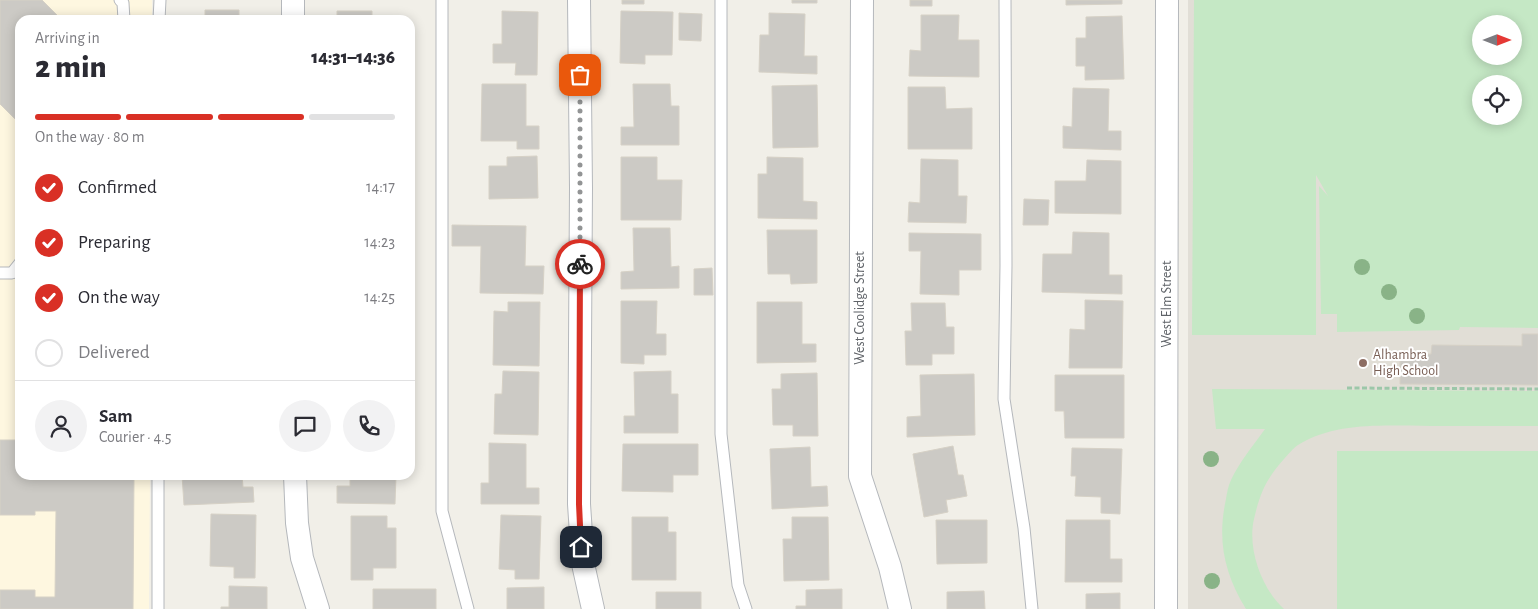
<!DOCTYPE html>
<html lang="en">
<head>
<meta charset="utf-8">
<style>
  :root { --surface:#fff; --page:#f2f2f3; --text:#2b2b33; --muted:#7c7c81; --line:#e1e1e2; --accent:#d93025 }
  body { margin:0; font-family:"Alegreya Sans",sans-serif; background:var(--page); color:var(--text); height:100vh; display:flex; flex-direction:column; font-size:19px; white-space:nowrap }
  * { box-sizing:border-box; margin:0 }
  p { font-size:16px; color:var(--muted) }
  .icon { flex:none; width:28px; height:28px; fill:none; stroke:currentColor; stroke-width:2; stroke-linecap:round; stroke-linejoin:round }
  .map { position:relative; flex:1; overflow:hidden }
  .details { position:absolute; left:15px; top:15px; width:400px; height:465px; display:flex; flex-direction:column; background:var(--surface); border-radius:15px; box-shadow:0 2px 12px #0003 }
  .details>* { flex:none }
  .needle { width:32px; rotate:90deg }
  .tools { position:absolute; left:1472px; top:15px; display:grid; gap:10px }
  .tools a { display:grid; place-items:center; width:50px; height:50px; border-radius:50%; background:var(--surface); box-shadow:0 2px 12px #0003; font-size:25px }
  .pin { position:absolute; display:grid; place-items:center; width:42px; height:42px; color:#fff; margin:-21px; border-radius:10px; box-shadow:0 2px 8px #0006 }
  .courier { position:absolute; display:grid; place-items:center; width:50px; height:50px; margin:-25px; border:4px solid #d93025; border-radius:50%; background:#fff; color:#222; box-shadow:0 1px 6px #0007 }
  .headline em { font-style:normal; font-weight:800 }
  .headline div { display:flex; flex-direction:column-reverse }
  .headline { display:flex; align-items:center; justify-content:space-between; height:85px; padding:0 20px }
  h1 { font-size:32px; font-weight:800; line-height:38px }
  .bar { display:grid; grid-template-columns:repeat(4,1fr); gap:8px 5px; align-content:center; height:60px; padding:0 20px }
  .bar i { height:6px; border-radius:4px; background:var(--line) }
  .bar .on { background:var(--accent) }
  .bar p { grid-column:span 4 }
  .line { display:flex; align-items:center; gap:12px; padding:0 20px; border-top:1px solid var(--line) }
  .line div { flex:1 }
  .round { display:grid; place-items:center; flex:none; width:52px; height:52px; border-radius:26px; background:var(--page) }
  ol { padding:0 20px; list-style:none }
  li { display:flex; align-items:center; gap:15px; height:55px }
  li p { margin-inline-start:auto }
  li .icon { padding:5px; border-radius:50%; background:var(--accent); color:#fff; stroke-width:4 }
  li:last-child { color:var(--muted) }
  li i { width:28px; height:28px; border:2px solid var(--line); border-radius:50% }
  .map>svg:first-child { display:block }
  .commercial { fill:#fef7e0 }
  .education { fill:#e1ded6; fill-rule:evenodd }
  .green { fill:#c5e8c5; fill-rule:evenodd }
  .building { fill:#cccac5; stroke:#d6d1c6 }
  .lines { fill:none; stroke-linecap:round; stroke-linejoin:round }
  .lane-casing { stroke:#b5b8bc; stroke-width:13 }
  .street-casing { stroke:#b5b8bc; stroke-width:24 }
  .path { stroke:#9cc7a9; stroke-width:3; stroke-dasharray:5 2.5; stroke-linecap:butt }
  .lane { stroke:#fff; stroke-width:11 }
  .street { stroke:#fff; stroke-width:22 }
  .tree { fill:#89b387 }
  .done { stroke:#929495; stroke-width:5; stroke-dasharray:0 9 }
  .route { stroke:#d93025; stroke-width:6 }
  .education-dot { fill:#8d6e63; stroke:#fff; stroke-width:2 }
  .labels { text-anchor:middle; dominant-baseline:central; stroke-width:4; stroke-linejoin:round; paint-order:stroke }
  .street-label { font-size:14px; fill:#5f6368; stroke:#fff }
  .education-label { font-size:14px; fill:#785e54; stroke:#fff; text-anchor:start }
</style>
</head>
<body>
<div class="map">
<svg width="1538" height="609" viewBox="0 0 1538 609">
  <rect width="100%" height="100%" fill="#f1efe8"/>
  <path class="commercial" d="M0 0H152V20H20V475H150L149 609H0Z"/>
  <path class="education" d="M1188 0H1538V609H1188ZM1481 24H1514V56H1481ZM1481 84H1514V116H1481Z"/>
  <path class="green" d="M1194 0H1538V328L1460 327 1459 330 1337 332V314H1321L1319 186 1328 196 1316 175V335H1192ZM1481 24H1514V56H1481ZM1481 84H1514V116H1481Z
    M1212 389 1538 391V426C1502 426 1467 426 1431 426 1387 426 1337 421 1298 445 1293 448 1288 455 1284 459 1266 479 1260 493 1254 519 1247 549 1262 589 1284 609H1246C1224 573 1217 540 1226 499 1227 493 1228 486 1231 480 1240 461 1253 446 1265 429H1216Z
    M1337 451H1538V609H1337Z"/>
  <path class="building" d="M0 0H42L62 20H20V124L0 104Z
    M622 0H644V4H622Z
    M792 0H817V3H792Z
    M910 0H932V6H910Z
    M1066 0H1122V4L1066 5Z
    M205 10H239V20H205Z
    M337 11H372V20H337Z
    M502 11 538 12 537 75H515L516 63H493V44H502Z
    M621 11 673 12 672 55H645V64L620 63Z
    M679 13 702 14 701 41 679 40Z
    M769 13 805 14 804 56H817V74L759 72 760 35H769Z
    M921 15H959L958 40H979V77L909 76 910 50 921 51Z
    M1122 16 1124 79 1085 80V66H1076V38H1086V17Z
    M482 84H526V126H539V149H517V141H481Z
    M633 84H670L671 106H679V145H621V127H634Z
    M817 85 818 147 773 148 772 86Z
    M908 87H945L946 109 972 108V149H908Z
    M1073 88 1109 89 1108 131H1121V150L1063 148V126L1072 127Z
    M537 156 538 198 489 199V166H507V157Z
    M621 157H657V180H682L681 220H621Z
    M767 157 803 158V201L817 202V219L758 218V174H767Z
    M921 159 958 160V196H967L966 223 908 222 909 202 920 203Z
    M1087 160 1121 161V214L1055 213V181H1086Z
    M1024 199 1049 200 1048 225H1023Z
    M452 225 526 226 525 266H544L543 294 480 293 481 246H452Z
    M633 228H670L671 267 679 266V288L621 289V272L634 271Z
    M767 230H817V283L791 284 790 274H768Z
    M1073 232 1109 233V275H1122V294L1042 292 1043 254H1072Z
    M909 233 981 234V270H959V295L920 294 921 251H909Z
    M712 268 713 295H694V269Z
    M1085 300 1123 301 1122 368H1069L1070 329 1085 330Z
    M621 301H657L656 334H666V355H644V364L621 363Z
    M508 302H540L539 366 493 365 494 311 508 312Z
    M757 302H802V344H816V362L757 363Z
    M911 303H945L946 327H954V354H932V365H906L905 331H912Z
    M1522 334H1538V385L1400 384V354H1431L1432 345 1522 346Z
    M503 371 539 372 538 435 494 434 495 394H502Z
    M671 371V394H678V433H624V416H635L634 372Z
    M817 373 818 436H793V425H773L772 389H781V374Z
    M974 374 975 435 907 437V417L921 416 920 375Z
    M1055 375H1124V438H1065L1064 411H1055Z
    M0 440H20V475H134L133 609H0V590H35V597H55L56 511H35V515H0Z
    M489 443 526 444V488H539V504H481V483H489Z
    M623 444H698V475H673V492L622 491Z
    M953 446 958 475H963L967 496 946 500 948 512 924 517 913 454Z
    M810 447 811 487 827 486 828 506 772 509 770 449Z
    M1072 448 1122 449 1120 514 1101 513V497L1075 496 1076 476H1071Z
    M182 475H242L243 487H253L254 502 184 505Z
    M350 475H396L395 504 337 503V486H350Z
    M211 514 256 515 255 578H234V567L210 566Z
    M501 515 541 516 539 579H515V570L499 569Z
    M351 516H387V528H396V568H373V580H351Z
    M632 517H668V532H676V580H632Z
    M792 517H828L829 580 784 581 783 539H792Z
    M936 520H987V563L937 564Z
    M1066 520H1110V559H1122V582H1065Z
    M229 586 267 587V609H221V607H229Z
    M544 587V609H507V588Z
    M373 589H436V609H373Z
    M842 589V609H796V606H806V590Z
    M984 591 985 609H947V592Z
    M656 592H701V609H656Z
    M1120 593V609H1086V594Z"/>
  <g class="lines">
    <g class="lane-casing">
      <path id="lane" d="M120 0 123 3 124 20
        M442 0V511L468 609
        M721 0V434L738 585 746 609
        M1005 0 1006 265 1004 399 1024 528 1032 609
        M159 20 160 0
        M0 273H12L20 263
        M158 609V475"/>
    </g>
    <g class="street-casing">
      <path id="street" d="M293 0V20
        M579 0 581 188 579 504 583 564 593 609
        M862 0 860 476 890 567 900 609
        M295 475 297 523 302 558 318 609
        M1166 609 1167 0"/>
    </g>
    <path class="path" d="M1347 388 1538 389"/>
    <use href="#lane" class="lane"/>
    <use href="#street" class="street"/>
  </g>
  <g class="tree">
    <circle cx="1362" cy="267" r="8"/>
    <circle cx="1389" cy="292" r="8"/>
    <circle cx="1417" cy="316" r="8"/>
    <circle cx="1211" cy="459" r="8"/>
    <circle cx="1212" cy="581" r="8"/>
  </g>
  <g class="lines">
    <path class="done" d="M580 75V264"/>
    <path class="route" d="M580 264 579 504 581 547"/>
  </g>
  <circle class="education-dot" cx="1363" cy="363" r="5"/>
  <g class="labels">
    <g class="street-label">
      <text transform="translate(1167 304) rotate(-90)">West Elm Street</text>
      <text transform="translate(860 308) rotate(-90)">West Coolidge Street</text>
    </g>
    <g class="education-label">
      <text x="1373" y="355">Alhambra<tspan x="1373" dy="16">High School</tspan></text>
    </g>
  </g>
</svg>
<div class="tools">
<a><svg class="needle" viewBox="-14 -14 28 28"><path d="M0-13l5 13h-10z" fill="#e53935"/><path d="M0 13l5-13h-10z" fill="#7c7c81"/></svg></a>
<a><svg class="icon" aria-label="locate" viewBox="0 0 24 24"><circle cx="12" cy="12" r="6"/><path d="M12 2v4M12 18v4M2 12h4M18 12h4"/></svg></a>
</div>
<div class="pin" style="left:580px;top:75px;background:#ea580c"><svg class="icon" aria-label="bag" viewBox="0 0 24 24"><path d="M5 8h14l-1 12H6zM9 8a3 3 0 0 1 6 0"/></svg></div>
<div class="pin" style="left:581px;top:547px;background:#1f2937"><svg class="icon" aria-label="home" viewBox="0 0 24 24"><path d="M3 11l9-7 9 7M6 9v11h12V9"/></svg></div>
<div class="courier" style="left:580px;top:264px"><svg class="icon" aria-label="bike" viewBox="0 0 24 24"><circle cx="6" cy="16" r="4"/><circle cx="18" cy="16" r="4"/><path d="M6 16l4-8h5l3 8M10 8l3 8H6M13 5h3"/></svg></div>
<section class="details">
<div class="headline"><div><h1>2 min</h1><p>Arriving in</p></div><em>14:31–14:36</em></div>
<div class="bar"><i class="on"></i><i class="on"></i><i class="on"></i><i></i><p>On the way · 80 m</p></div>
<ol>
<li><svg class="icon" aria-label="check" viewBox="0 0 24 24"><path d="M5 12l5 5 9-10"/></svg>Confirmed<p>14:17</p></li>
<li><svg class="icon" aria-label="check" viewBox="0 0 24 24"><path d="M5 12l5 5 9-10"/></svg>Preparing<p>14:23</p></li>
<li><svg class="icon" aria-label="check" viewBox="0 0 24 24"><path d="M5 12l5 5 9-10"/></svg>On the way<p>14:25</p></li>
<li><i></i>Delivered</li>
</ol>
<div class="line" style="height:90px"><a class="round"><svg class="icon" aria-label="person" viewBox="0 0 24 24"><circle cx="12" cy="8" r="4"/><path d="M4 21q1-7 8-7t8 7"/></svg></a><div><b>Sam</b><p>Courier · 4.5</p></div><a class="round"><svg class="icon" aria-label="chat" viewBox="0 0 24 24"><path d="M4 5h16v11H9l-5 4z"/></svg></a><a class="round"><svg class="icon" aria-label="phone" viewBox="0 0 24 24"><path d="M5 4h4l2 5-3 2q2 4 5 5l2-3 5 2v4C11 20 4 13 5 4z"/></svg></a></div>
</section>
</div>
</body>
</html>
